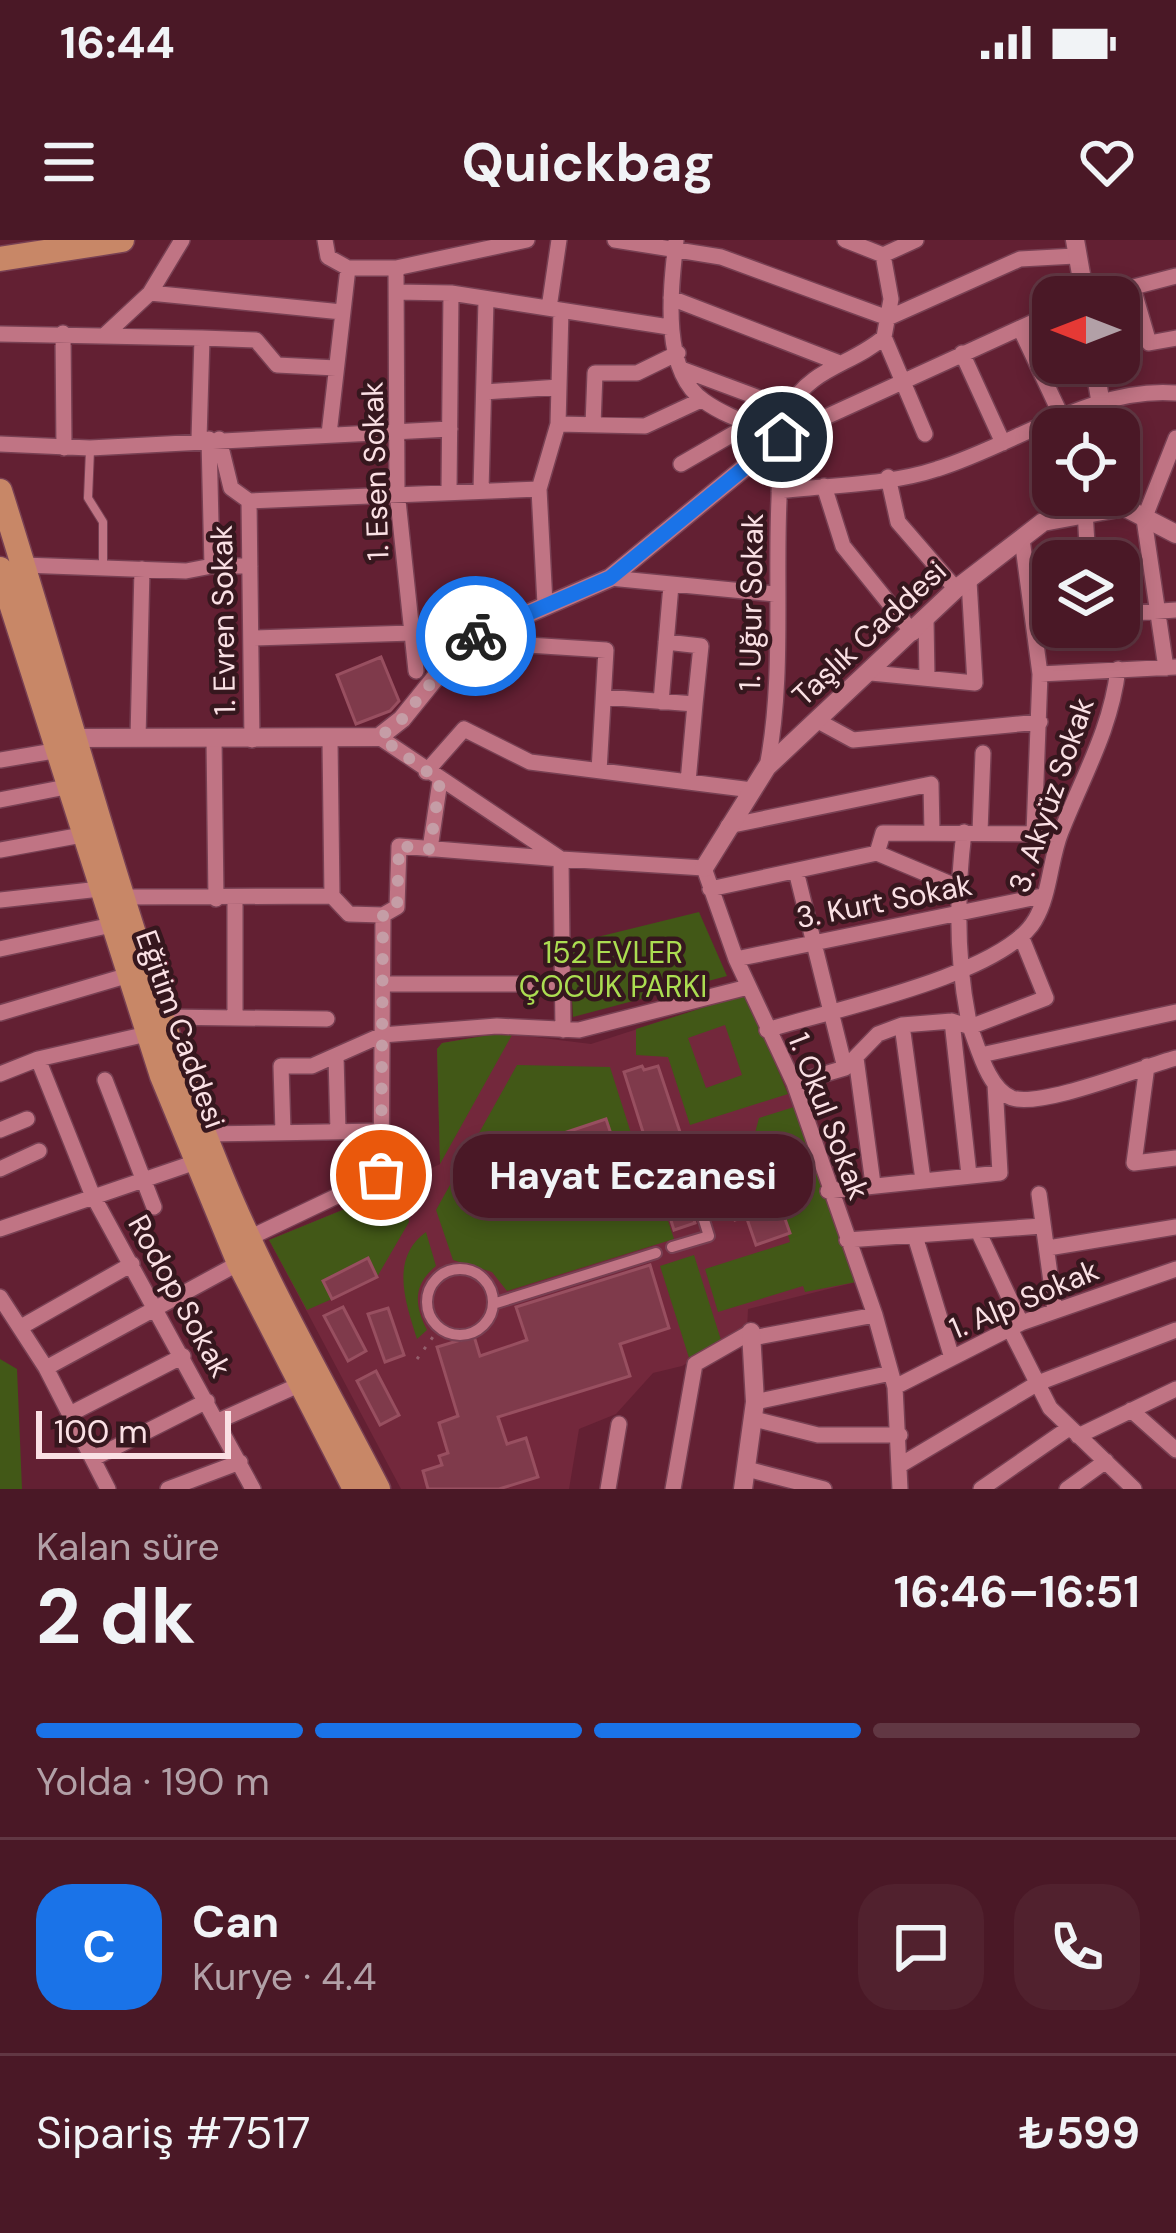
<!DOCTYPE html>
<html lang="tr">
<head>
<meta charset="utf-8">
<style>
  :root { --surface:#4a1826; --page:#51212e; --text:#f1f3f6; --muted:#b2a0a7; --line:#613743; --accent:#1a73e8 }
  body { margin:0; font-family:"DM Sans",sans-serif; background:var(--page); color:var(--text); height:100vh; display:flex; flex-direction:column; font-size:45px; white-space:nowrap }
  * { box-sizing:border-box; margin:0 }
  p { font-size:39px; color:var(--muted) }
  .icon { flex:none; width:66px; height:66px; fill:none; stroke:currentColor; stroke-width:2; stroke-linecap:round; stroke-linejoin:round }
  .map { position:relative; height:1249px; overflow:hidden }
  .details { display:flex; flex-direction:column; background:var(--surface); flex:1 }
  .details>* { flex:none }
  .needle { width:78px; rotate:270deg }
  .fabs { position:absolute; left:1032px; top:36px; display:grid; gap:24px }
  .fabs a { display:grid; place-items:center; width:108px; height:108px; border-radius:24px; background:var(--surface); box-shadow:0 6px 18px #0003,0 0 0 3px var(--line); font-size:60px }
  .scale { position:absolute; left:36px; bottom:30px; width:195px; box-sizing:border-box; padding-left:12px; border:6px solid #fae0e4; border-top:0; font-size:33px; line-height:42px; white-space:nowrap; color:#fae0e4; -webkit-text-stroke:9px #36171e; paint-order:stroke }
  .pin { position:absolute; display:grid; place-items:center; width:102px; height:102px; color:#fff; margin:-51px; border:6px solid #fff; border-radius:50%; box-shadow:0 3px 12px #0007 }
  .courier { position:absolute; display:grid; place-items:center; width:120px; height:120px; margin:-60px; border:9px solid #1a73e8; border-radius:50%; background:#fff; color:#222; box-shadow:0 3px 15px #0007 }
  .bubble { position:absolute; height:84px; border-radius:36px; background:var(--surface); box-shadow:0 6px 18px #0003,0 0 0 3px var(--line); font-size:39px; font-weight:700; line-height:84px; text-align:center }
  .overview em { font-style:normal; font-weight:700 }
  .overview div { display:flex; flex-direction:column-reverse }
  .overview { display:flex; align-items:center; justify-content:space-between; height:204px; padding:0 36px }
  h1 { font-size:78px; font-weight:700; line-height:90px }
  .bar { display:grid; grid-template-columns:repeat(4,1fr); gap:18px 12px; align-content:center; height:144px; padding:0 36px }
  .bar i { height:15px; border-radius:9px; background:var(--line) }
  .bar .selected { background:var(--accent) }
  .bar p { grid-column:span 4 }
  .line { display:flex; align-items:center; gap:30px; padding:0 36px; border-top:3px solid var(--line) }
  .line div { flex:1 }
  .round { display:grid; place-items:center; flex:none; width:126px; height:126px; border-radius:36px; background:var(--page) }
  .status { display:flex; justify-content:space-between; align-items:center; height:84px; padding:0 60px; background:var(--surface); direction:ltr }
  .status svg { height:33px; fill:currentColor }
  header { display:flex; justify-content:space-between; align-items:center; height:156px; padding:0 36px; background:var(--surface); font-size:54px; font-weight:700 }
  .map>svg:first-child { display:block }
  .built { fill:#73283c }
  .green { fill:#425817; fill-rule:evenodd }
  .building { fill:#7f3a4b; stroke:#984f60; stroke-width:3 }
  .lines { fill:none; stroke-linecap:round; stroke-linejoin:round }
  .service-casing { stroke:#784053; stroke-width:10 }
  .pedestrian-casing { stroke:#784053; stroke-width:14 }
  .minor-casing { stroke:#784053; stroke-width:18 }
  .tertiary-casing { stroke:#784053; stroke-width:21 }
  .primary-casing { stroke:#784053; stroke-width:27 }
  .path { stroke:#945e6c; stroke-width:3; stroke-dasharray:3 9; stroke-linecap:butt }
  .service { stroke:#c07484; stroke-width:8 }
  .pedestrian { stroke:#c07484; stroke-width:10 }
  .minor { stroke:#c07484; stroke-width:15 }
  .tertiary { stroke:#c07484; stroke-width:18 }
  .primary { stroke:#c88767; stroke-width:24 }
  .done { stroke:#c59da6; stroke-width:12; stroke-dasharray:0 21.6 }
  .route { stroke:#1a73e8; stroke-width:15 }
  .labels { text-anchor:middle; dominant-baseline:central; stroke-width:9; stroke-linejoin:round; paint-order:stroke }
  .street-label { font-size:30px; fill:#fae0e4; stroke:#36171e }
  .park-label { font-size:30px; fill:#abdd51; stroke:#36171e }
</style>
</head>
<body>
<div class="status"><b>16:44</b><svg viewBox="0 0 49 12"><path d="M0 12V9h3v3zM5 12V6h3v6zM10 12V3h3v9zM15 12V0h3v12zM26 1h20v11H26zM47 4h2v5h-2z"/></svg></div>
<header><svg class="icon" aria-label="menu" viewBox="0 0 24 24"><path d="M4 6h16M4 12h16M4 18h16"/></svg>Quickbag<svg class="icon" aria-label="heart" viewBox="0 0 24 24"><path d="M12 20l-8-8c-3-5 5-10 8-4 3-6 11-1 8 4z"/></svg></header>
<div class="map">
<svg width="1176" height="1249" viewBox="0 0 1176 1249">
  <rect width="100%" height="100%" fill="#632033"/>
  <path class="built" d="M746 754 794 867 856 1042 748 1069 747 1089 682 1126 653 1133 616 1174 579 1189 569 1249H401L269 1000 357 964H385L386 950 440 924 437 809 442 803 501 793 591 804Z"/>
  <path class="green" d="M699 672 727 736 573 777 569 704Z
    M746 754 788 854 690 885 668 817 636 815V789ZM725 785 742 835 706 848 688 798Z
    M501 793 512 795 440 924 437 809 442 803Z
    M517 825 610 827 636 909 644 907 674 999 507 1051 492 1032 453 1020 436 970ZM605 879 633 963 609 971 601 946 518 973 498 915Z
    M794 867 856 1042 805 1052 803 1046 718 1072 705 1029 790 1002 771 939 761 942 751 908 759 878Z
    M357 964 406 966 409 982 377 1037 368 1019 323 1040 332 1059 307 1070 269 1000Z
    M426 992 436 1026C413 1045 414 1064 427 1090L417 1099C406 1063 389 1019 426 992Z
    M694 1015 722 1103 690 1121 660 1026Z
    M0 1119 17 1129 22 1249H0Z"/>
  <path class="building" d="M381 417 399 461 390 471 356 484 337 435Z
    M642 826 644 830 658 826 681 895 671 909 695 983 674 990 624 832Z
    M606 879 634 963 609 971 601 946 518 973 498 915Z
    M757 930 761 942 771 939 790 993 756 1005 746 976 735 980 730 965 712 972 708 961 726 954 722 942Z
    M368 1018 377 1037 332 1059 323 1041Z
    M650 1025 669 1088 620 1104 630 1136 498 1177 507 1204 526 1198 538 1237 499 1249H428L423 1231 442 1225 439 1216 448 1213 439 1183 458 1176 437 1107 474 1096 480 1116 527 1100 516 1067Z
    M343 1067 366 1111 348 1121 324 1076Z
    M388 1068 404 1115 385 1122 368 1074Z
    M376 1131 399 1175 380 1185 357 1141Z"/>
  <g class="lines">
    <g class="service-casing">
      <path id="service" d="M90 210 88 258 103 282V328"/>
    </g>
    <g class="pedestrian-casing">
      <path id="pedestrian" d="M672 1007 709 996 681 907
        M427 1062a33 33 0 1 1 66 0a33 33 0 1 1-66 0Z
        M493 1064 656 1013"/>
    </g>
    <g class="minor-casing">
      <path id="minor" d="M325 0 328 17 348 28 329 194
        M615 0 721 17 888 78
        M845 0 883 15
        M676 1C671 47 660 130 704 161 726 177 757 186 782 197
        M348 28H396L527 0
        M396 28 397 251 416 431
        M1133 48 1149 103 1176 98
        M397 52 451 53 669 87
        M150 53 342 72
        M1095 57 1176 36
        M671 58 837 122
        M549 68 559 0
        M888 78 1020 19 1075 16
        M1020 88 1066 186
        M63 93 64 208
        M107 93 150 53 182 0
        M0 94 202 98 199 199
        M884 97 925 194
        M202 98 256 100 277 125 336 128
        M962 113 1003 203
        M684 130 789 169
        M484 152 559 147
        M558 184 645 186 701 160
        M593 185 595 133H637L678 113
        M782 197 1053 73
        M219 199 231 248 249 261 252 500
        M0 204 90 208 450 189
        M681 224 752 183
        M888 237 898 282 956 349
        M824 246 843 306 913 393
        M449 250 451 53
        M481 250 486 60
        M779 251C830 245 889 245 937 229 1015 205 1093 146 1176 153
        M249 261 539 249
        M1085 271 1088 321
        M1022 299 1040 434 1034 593
        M23 325 186 331 212 326 209 199
        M212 326H250
        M610 338 775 354
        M545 364 539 249 558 184 561 70
        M1119 374 1176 370
        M926 380 927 438
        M251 398 412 393
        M467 401 606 410 599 531
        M666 402 701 406 695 464
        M1166 428 1144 279 1176 198
        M871 433 975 443 969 341
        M1040 434 1176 427
        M604 457 695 464 688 542
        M661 462 671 345
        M818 481 853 500 1040 482
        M379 497 561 619 704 628 736 719 794 843 875 1075 895 1147 900 1249
        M138 498 142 329
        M214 499 216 659
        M330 501 332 656
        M0 520 54 511
        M767 527C784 440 775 348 779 260 780 231 776 194 789 168 810 128 854 124 884 97L891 59 883 15 916 0
        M426 532 464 489 530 522 752 550
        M0 560 66 547
        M728 586 931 544 932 592
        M964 592C956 658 956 721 970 787L1046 758 1021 696
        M980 592 983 513
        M430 609 440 541
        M0 610 82 595
        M877 613 883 593 1060 594
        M796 631 845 828
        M710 649 877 613 958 647
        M124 657 332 656 349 674 383 675
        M235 659V778
        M0 660 100 649
        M0 709 112 685
        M736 719 1042 656
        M383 744H562
        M0 773 129 735
        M163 777 327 779
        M952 781 969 935
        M902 785 923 940
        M767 790C828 771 1004 735 1035 680 1050 655 1050 619 1061 592 1083 536 1111 489 1118 429
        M981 815 1176 772
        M336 816 338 891
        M856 818 873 944
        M38 819 92 954 253 1249
        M1147 826 1134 923 1176 918
        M0 834 38 819 147 794
        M105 840 154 967
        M794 843 845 828 878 794 902 785 952 781 970 787C978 807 988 849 1012 858 1042 868 1142 827 1176 818
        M0 890 27 879
        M283 892 281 826H312L382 795 497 786 579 790 748 747
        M205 894 381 891
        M0 929 39 911
        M828 951 1000 933 995 844
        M1039 954 1055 1071
        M0 989 196 922
        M978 991 1021 1083
        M915 996 952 1118
        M249 998 381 935 383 675 397 667 399 606 561 619 563 790
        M847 1000 1042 986
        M1048 1008 1176 987
        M0 1057 46 1128 108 1249
        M21 1087 132 1024
        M1010 1089 1050 1168 1134 1249
        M752 1098 875 1075
        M46 1128 239 1023
        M895 1147 1021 1083 1176 1029
        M755 1162 891 1133
        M1131 1170 1176 1210
        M70 1174 183 1116
        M754 1179 818 1195H900
        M218 1181 301 1144
        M1078 1196 1176 1149
        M94 1218 207 1161
        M902 1224 1038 1143 1176 1090
        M747 1229 824 1249
        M168 1249 240 1222
        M608 1249 619 1184
        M673 1249 695 1124 751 1092
        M981 1249 1069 1188
        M1067 1249 1106 1221"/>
    </g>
    <g class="tertiary-casing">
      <path id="tertiary" d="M1075 0 1085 57
        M1094 123 1105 189
        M1119 253 1124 267 1176 294
        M70 498 379 497 402 479 465 401 610 338 782 197
        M704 628 767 527 956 349 1043 282 1124 267
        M743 1249 755 1162 751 1092"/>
    </g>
    <g class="primary-casing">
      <path id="primary" d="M0 19 122 0
        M0 251C73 480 130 715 222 938 266 1045 325 1146 378 1249
        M0 329 162 836 239 1023 355 1249"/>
    </g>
    <path class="path" d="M417 1119 440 1087"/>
    <use href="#service" class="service"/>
    <use href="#pedestrian" class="pedestrian"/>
    <use href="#minor" class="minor"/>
    <use href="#tertiary" class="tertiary"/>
    <use href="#primary" class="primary"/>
  </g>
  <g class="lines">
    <path class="done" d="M381 935 383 675 397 667 399 606 430 609 440 541 380 497 402 479 465 401 476 396"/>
    <path class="route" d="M476 396 610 338 782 197"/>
  </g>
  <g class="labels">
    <g class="street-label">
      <text transform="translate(375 231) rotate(-92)">1. Esen Sokak</text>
      <text transform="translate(751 362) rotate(-89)">1. Uğur Sokak</text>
      <text transform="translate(223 380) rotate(-91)">1. Evren Sokak</text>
      <text transform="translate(869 393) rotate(-43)">Taşlık Caddesi</text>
      <text transform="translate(1051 555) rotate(-71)">3. Akyüz Sokak</text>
      <text transform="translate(884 661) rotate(-11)">3. Kurt Sokak</text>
      <text transform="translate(181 789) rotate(70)">Eğitim Caddesi</text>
      <text transform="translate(829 876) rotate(69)">1. Okul Sokak</text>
      <text transform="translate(180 1056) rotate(61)">Rodop Sokak</text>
      <text transform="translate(1024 1059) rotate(-23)">1. Alp Sokak</text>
    </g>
    <g class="park-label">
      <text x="613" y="712">152 EVLER<tspan x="613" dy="34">ÇOCUK PARKI</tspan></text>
    </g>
  </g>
</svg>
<div class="fabs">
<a><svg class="needle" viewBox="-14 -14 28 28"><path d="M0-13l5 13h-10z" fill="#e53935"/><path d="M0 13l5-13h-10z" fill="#b2a0a7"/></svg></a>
<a><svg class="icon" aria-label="locate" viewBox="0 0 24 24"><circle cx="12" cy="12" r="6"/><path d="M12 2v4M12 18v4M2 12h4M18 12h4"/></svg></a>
<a><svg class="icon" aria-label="layers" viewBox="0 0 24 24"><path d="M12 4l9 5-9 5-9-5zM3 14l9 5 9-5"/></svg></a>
</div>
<div class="scale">100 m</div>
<div class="pin" style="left:381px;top:935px;background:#ea580c"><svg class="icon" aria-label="bag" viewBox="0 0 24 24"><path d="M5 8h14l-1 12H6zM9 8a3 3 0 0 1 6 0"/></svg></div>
<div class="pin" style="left:782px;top:197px;background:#1f2937"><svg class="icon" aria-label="home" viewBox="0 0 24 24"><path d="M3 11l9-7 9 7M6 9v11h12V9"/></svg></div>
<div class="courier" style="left:476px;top:396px"><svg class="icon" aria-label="bike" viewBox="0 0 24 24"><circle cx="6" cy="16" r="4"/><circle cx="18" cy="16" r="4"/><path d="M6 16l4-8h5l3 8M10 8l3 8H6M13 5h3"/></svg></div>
<div class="bubble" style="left:453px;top:894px;width:360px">Hayat Eczanesi</div>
</div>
<section class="details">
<div class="overview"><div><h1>2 dk</h1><p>Kalan süre</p></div><em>16:46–16:51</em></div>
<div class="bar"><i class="selected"></i><i class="selected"></i><i class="selected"></i><i></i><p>Yolda · 190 m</p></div>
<div class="line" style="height:216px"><b class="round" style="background:var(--accent);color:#fff">C</b><div><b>Can</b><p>Kurye · 4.4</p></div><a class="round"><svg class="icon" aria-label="chat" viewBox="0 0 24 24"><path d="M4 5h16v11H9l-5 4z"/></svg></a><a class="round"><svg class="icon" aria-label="phone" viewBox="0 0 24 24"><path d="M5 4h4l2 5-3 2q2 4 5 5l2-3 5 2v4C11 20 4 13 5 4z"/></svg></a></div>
<div class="line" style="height:156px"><div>Sipariş #7517</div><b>₺599</b></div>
</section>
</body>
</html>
